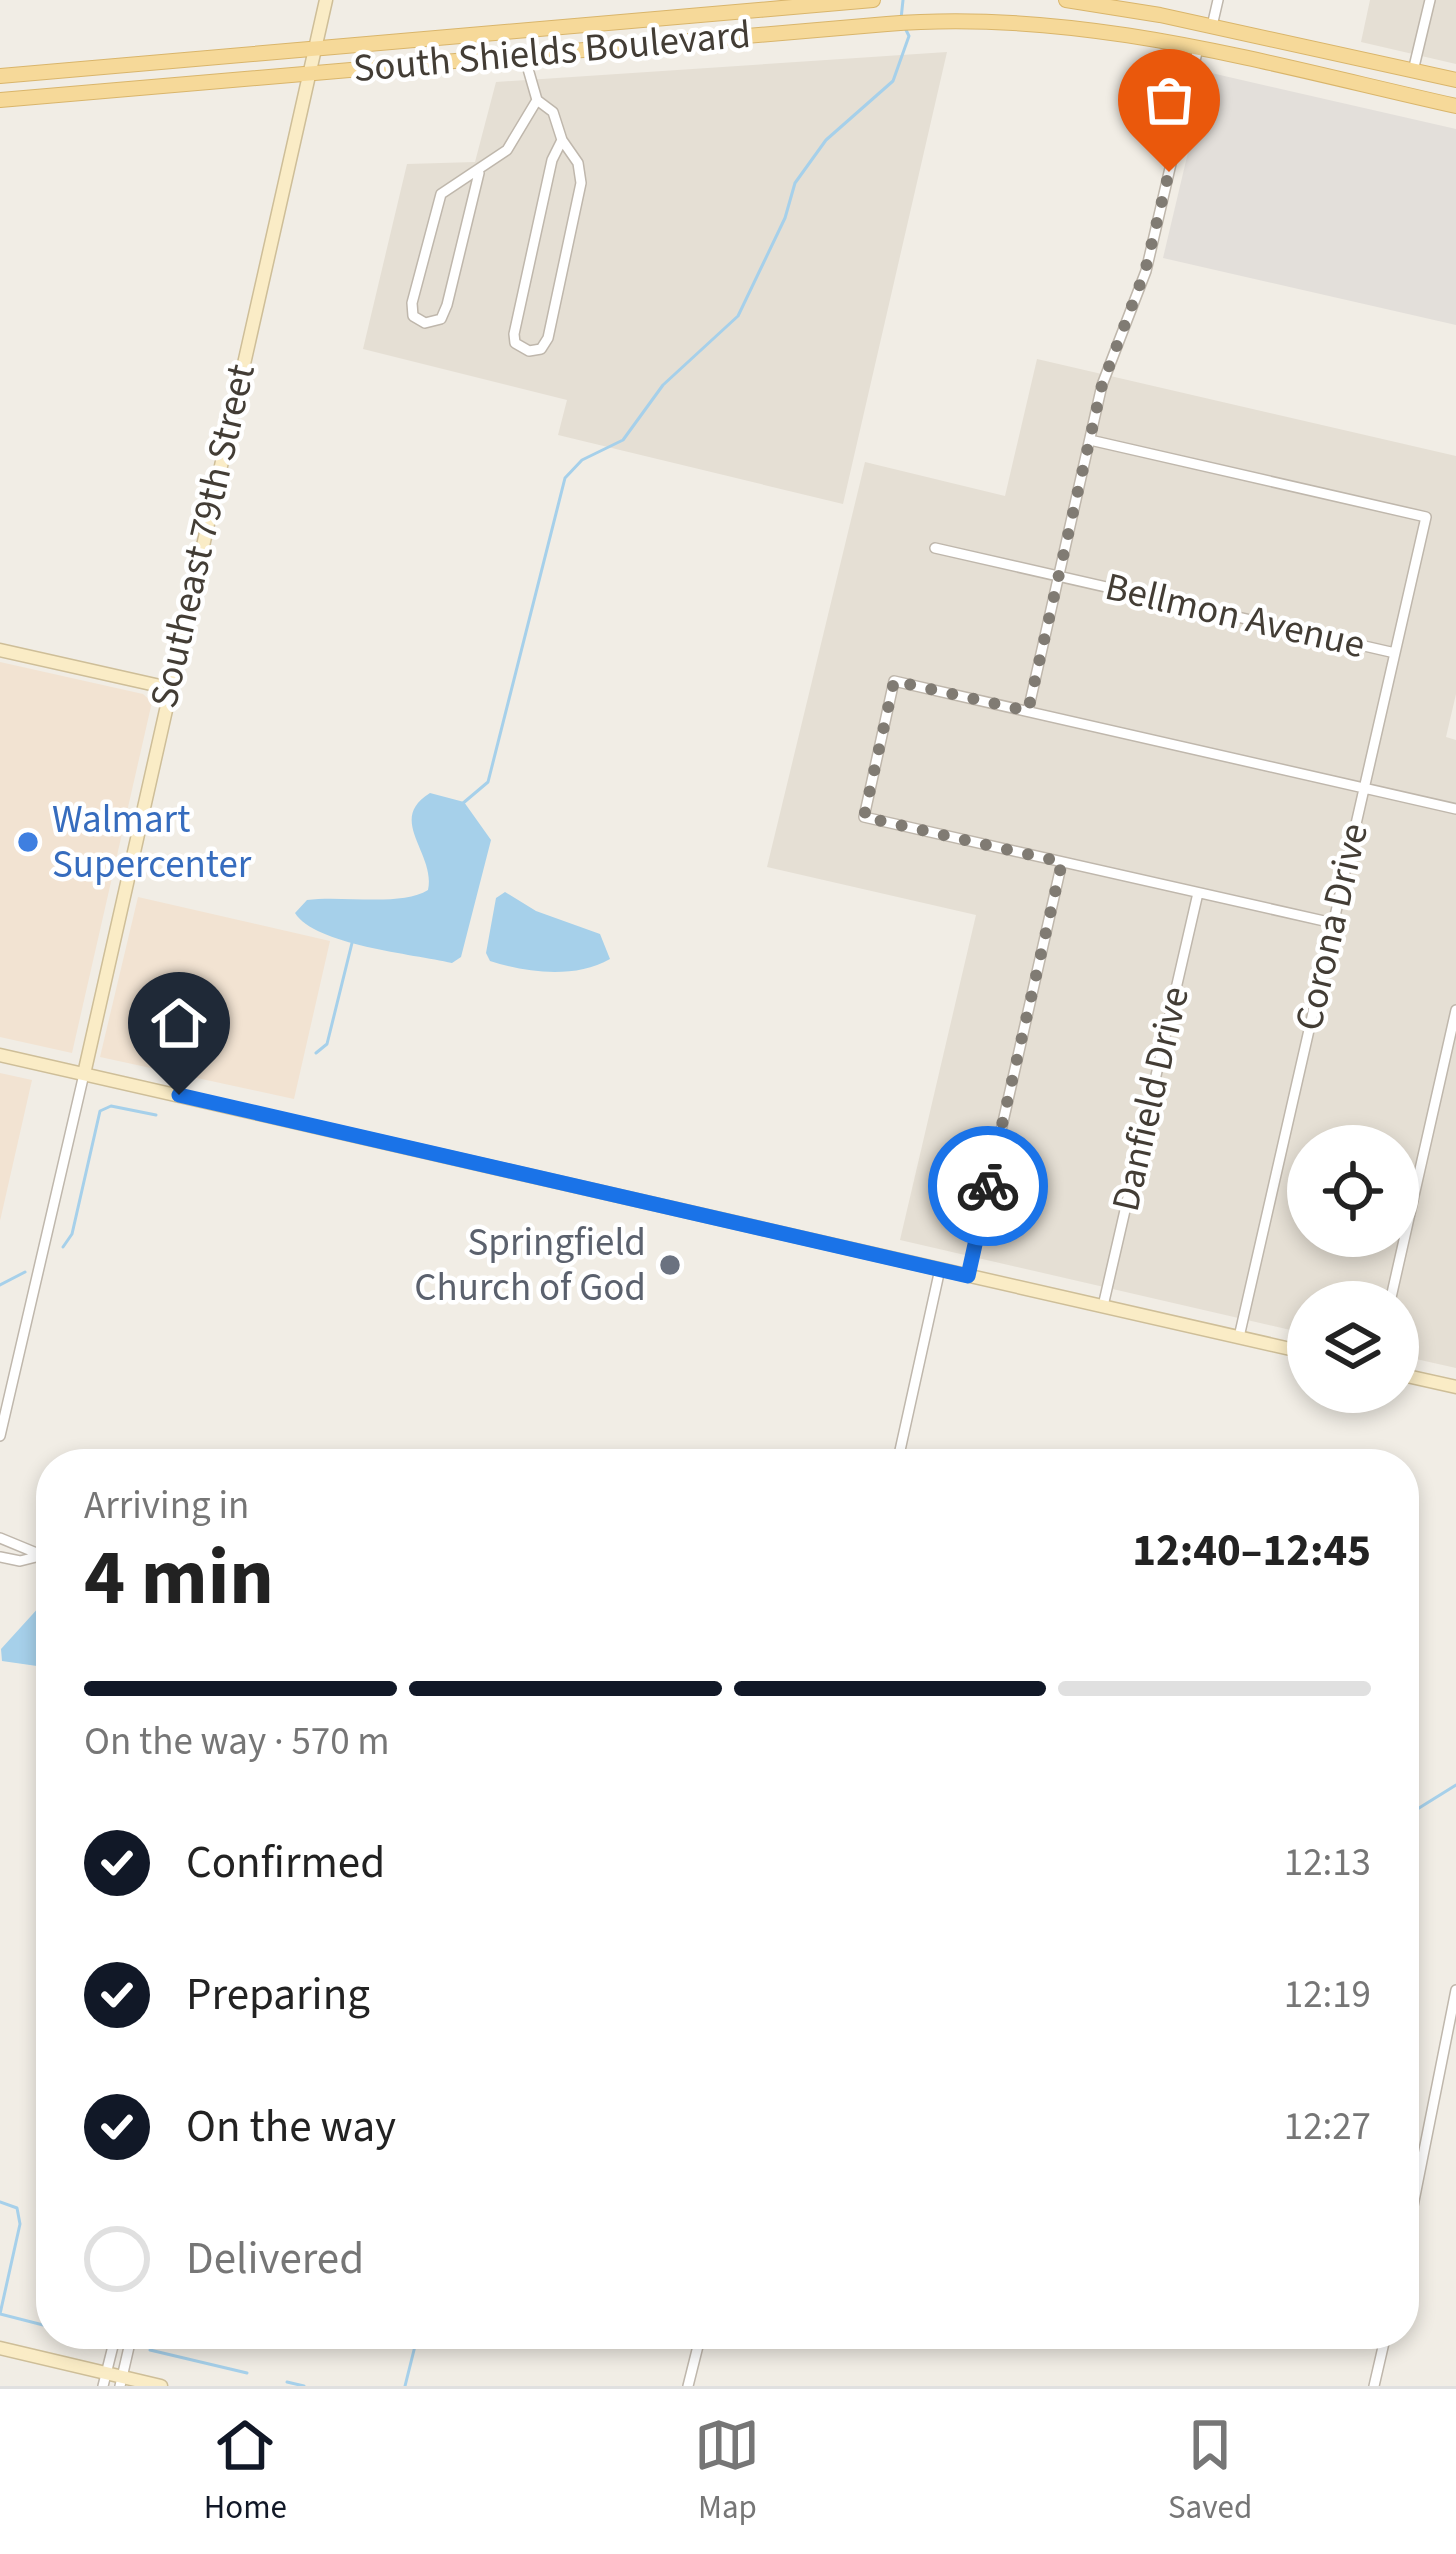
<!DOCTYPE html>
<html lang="en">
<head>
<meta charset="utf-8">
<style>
  :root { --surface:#fff; --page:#f2f2f2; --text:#222; --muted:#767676; --line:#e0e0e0; --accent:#111827 }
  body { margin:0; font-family:"Source Sans 3",sans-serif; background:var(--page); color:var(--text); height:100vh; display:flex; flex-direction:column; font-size:45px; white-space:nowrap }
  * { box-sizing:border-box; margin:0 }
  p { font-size:39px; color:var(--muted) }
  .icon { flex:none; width:66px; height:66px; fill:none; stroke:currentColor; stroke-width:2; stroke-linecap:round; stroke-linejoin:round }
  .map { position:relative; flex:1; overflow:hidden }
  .side { position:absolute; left:36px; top:1449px; width:1383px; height:900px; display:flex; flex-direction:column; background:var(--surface); border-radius:48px; box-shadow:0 6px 18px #0003 }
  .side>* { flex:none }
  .fabs { position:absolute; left:1287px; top:1125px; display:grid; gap:24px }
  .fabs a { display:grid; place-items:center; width:132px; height:132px; border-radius:50%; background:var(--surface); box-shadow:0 6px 18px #0003; font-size:60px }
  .pin { position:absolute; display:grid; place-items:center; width:102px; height:102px; color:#fff; margin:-123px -51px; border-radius:50% 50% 50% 0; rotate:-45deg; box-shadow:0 0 12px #0007 }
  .pin .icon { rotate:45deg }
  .courier { position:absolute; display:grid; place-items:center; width:120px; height:120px; margin:-60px; border:9px solid #1a73e8; border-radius:50%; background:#fff; color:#222; box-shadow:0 3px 15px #0007 }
  .summary em { font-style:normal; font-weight:700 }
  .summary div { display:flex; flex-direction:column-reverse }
  .summary { display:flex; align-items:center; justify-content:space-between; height:204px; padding:0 48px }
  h1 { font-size:78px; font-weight:700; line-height:90px }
  .bar { display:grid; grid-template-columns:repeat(4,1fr); gap:18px 12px; align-content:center; height:144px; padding:0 48px }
  .bar i { height:15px; border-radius:9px; background:var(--line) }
  .bar .on { background:var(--accent) }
  .bar p { grid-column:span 4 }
  ol { padding:0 48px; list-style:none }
  li { display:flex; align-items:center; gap:36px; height:132px }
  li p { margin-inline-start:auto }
  li .icon { padding:12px; border-radius:50%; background:var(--accent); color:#fff; stroke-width:4 }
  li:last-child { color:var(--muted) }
  li i { width:66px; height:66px; border:6px solid var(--line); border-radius:50% }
  .tabs { display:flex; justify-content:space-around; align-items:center; height:168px; border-top:3px solid var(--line); background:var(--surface); font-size:33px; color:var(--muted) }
  .tabs a { display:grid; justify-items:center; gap:6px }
  .tabs .on { color:var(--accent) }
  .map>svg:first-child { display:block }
  .residential { fill:#e5dfd4; fill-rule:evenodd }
  .commercial { fill:#f2e3d2 }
  .industrial { fill:#e3dfda }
  .water { fill:#a6d0ea }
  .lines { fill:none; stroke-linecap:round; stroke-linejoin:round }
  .stream { stroke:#a6d0ea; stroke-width:3 }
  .street-casing { stroke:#bfb7ac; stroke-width:12 }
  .secondary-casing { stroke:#cebe98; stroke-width:15 }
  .primary-casing { stroke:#d9b56b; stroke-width:16 }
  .street { stroke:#fff; stroke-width:9 }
  .secondary { stroke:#faecc6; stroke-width:12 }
  .primary { stroke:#f6d999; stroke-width:14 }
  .done { stroke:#807b73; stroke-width:12; stroke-dasharray:0 21.6 }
  .route { stroke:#1a73e8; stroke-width:15 }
  .shop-dot { fill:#3f7fe0; stroke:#fff; stroke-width:4.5 }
  .worship-dot { fill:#6b7280; stroke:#fff; stroke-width:4.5 }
  .labels { text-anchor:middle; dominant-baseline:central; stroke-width:9; stroke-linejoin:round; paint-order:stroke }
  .street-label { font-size:39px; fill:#433d35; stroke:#fff }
  .shop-label { font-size:39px; fill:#366cbe; stroke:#fff; text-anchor:start }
  .worship-label { font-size:39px; fill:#5b616d; stroke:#fff; text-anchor:end }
</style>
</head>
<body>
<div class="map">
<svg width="1456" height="2386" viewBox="0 0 1456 2386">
  <rect width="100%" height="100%" fill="#f1ede5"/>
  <path class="residential" d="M1370 0H1456V64L1361 42Z
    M947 52 843 504 558 435 567 400 363 349 407 164 475 162 496 82Z
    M1037 359 1456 456V694L1446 737 1456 740V1368L1398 1355V1302H1308V1334L900 1240 976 915 767 867 865 462 1005 496ZM1308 1146H1398V1236H1308Z"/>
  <path class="commercial" d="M0 662 143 694 152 702 72 1053 0 1037Z
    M138 897 330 941 294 1099 100 1057Z
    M0 1073 32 1080 0 1221Z"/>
  <path class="industrial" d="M1207 72 1456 129V325L1163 258Z"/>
  <path class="water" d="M430 793 464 802 491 840 461 957 452 963C413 954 315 945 295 913L307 900C342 895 401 907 428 890 436 853 386 820 430 793Z
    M505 892 536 911 600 934 610 959C575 979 527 973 490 961L486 953 496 898Z
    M51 1594V1668L2 1661 1 1649Z"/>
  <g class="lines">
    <path class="stream" d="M901 19 903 0
      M462 804 488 782 565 478 582 460 623 440 663 385 738 316 785 218 795 183 826 140 893 81 909 36 905 28
      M316 1053 327 1044 352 943
      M63 1247 72 1234 100 1111 111 1106 156 1115
      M0 1285 25 1272
      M1404 1811 1411 1813 1456 1785
      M0 2202 17 2208 20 2224 0 2314 51 2327
      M79 2334 100 2339
      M150 2350 247 2373
      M287 2382 304 2386
      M405 2386 418 2334"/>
    <g class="street-casing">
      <path id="street" d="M1212 26 1218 0
        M524 55 537 100 553 112 562 140 578 163 581 183 548 338 541 349 529 351 515 343 514 334 552 160 562 140
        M1413 71 1430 0
        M479 173 447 305 441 319 425 323 413 316 412 303 441 194 507 150 537 100
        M1090 440 1426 517 1239 1337
        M935 548 1395 653
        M1028 711 1102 385 1146 271 1198 48
        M1333 923 864 817 894 681 1456 809
        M968 1276 1062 862
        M1390 1302 1456 1010
        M1103 1306 1198 893
        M0 1436 84 1074
        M897 1464 940 1269
        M0 1538 51 1559
        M0 1557 20 1561 40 1556
        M1404 2251 1456 1990
        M103 2386 116 2334
        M120 2386 132 2334
        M688 2386 701 2334
        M1374 2386 1386 2334"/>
    </g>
    <g class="secondary-casing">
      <path id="secondary" d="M0 650 169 688
        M0 1055 1308 1353
        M84 1074 326 0
        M1398 1374 1456 1387
        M0 2348 161 2386"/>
    </g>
    <g class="primary-casing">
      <path id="primary" d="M1066 0 1160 15 1456 80
        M0 76 873 0
        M0 100 887 24C1082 8 1268 64 1456 106"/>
    </g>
    <use href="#street" class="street"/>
    <use href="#secondary" class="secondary"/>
    <use href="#primary" class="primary"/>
  </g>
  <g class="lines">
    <path class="done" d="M988 1186 1062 862 864 817 894 681 1028 711 1102 385 1145 271 1169 172"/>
    <path class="route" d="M179 1095 968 1276 988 1186"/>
  </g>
  <circle class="shop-dot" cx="28" cy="842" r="12"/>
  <circle class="worship-dot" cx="670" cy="1265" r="12"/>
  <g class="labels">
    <g class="street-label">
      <text transform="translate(552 52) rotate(-5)">South Shields Boulevard</text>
      <text transform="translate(203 536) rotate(-77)">Southeast 79th Street</text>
      <text transform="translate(1235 616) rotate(13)">Bellmon Avenue</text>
      <text transform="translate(1332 927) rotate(-77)">Corona Drive</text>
      <text transform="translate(1151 1099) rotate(-77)">Danfield Drive</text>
    </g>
    <g class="shop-label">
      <text x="52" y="820">Walmart<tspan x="52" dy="45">Supercenter</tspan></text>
    </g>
    <g class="worship-label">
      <text x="646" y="1243">Springfield<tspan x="646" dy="45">Church of God</tspan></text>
    </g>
  </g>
</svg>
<div class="fabs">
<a><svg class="icon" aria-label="locate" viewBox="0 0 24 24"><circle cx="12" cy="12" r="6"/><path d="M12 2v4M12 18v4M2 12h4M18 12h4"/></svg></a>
<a><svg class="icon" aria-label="layers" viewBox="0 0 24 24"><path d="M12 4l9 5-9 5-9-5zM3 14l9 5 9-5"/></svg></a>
</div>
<div class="pin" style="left:1169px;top:172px;background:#ea580c"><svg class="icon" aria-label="bag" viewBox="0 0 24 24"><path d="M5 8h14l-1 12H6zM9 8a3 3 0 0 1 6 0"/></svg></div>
<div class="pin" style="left:179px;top:1095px;background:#1f2937"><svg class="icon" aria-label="home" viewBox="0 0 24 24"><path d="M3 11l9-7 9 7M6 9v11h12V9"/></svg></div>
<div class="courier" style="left:988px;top:1186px"><svg class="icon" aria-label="bike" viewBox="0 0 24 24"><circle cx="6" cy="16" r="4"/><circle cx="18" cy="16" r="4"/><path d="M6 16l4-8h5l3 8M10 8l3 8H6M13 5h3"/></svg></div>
<section class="side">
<div class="summary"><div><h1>4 min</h1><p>Arriving in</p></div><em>12:40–12:45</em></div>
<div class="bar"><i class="on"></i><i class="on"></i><i class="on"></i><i></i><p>On the way · 570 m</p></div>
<ol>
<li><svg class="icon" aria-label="check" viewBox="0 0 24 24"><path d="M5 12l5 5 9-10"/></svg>Confirmed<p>12:13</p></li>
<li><svg class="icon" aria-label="check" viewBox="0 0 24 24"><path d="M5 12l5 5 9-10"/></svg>Preparing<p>12:19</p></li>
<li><svg class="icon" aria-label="check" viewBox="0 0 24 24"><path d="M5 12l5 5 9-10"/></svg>On the way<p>12:27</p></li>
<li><i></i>Delivered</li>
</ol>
</section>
</div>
<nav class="tabs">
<a class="on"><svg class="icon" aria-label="home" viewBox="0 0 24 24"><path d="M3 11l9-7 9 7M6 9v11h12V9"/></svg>Home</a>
<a><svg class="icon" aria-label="map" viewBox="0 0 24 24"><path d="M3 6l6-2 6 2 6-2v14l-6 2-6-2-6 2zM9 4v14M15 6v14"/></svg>Map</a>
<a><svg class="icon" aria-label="saved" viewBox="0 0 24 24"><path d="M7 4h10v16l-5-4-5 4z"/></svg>Saved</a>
</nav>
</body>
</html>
